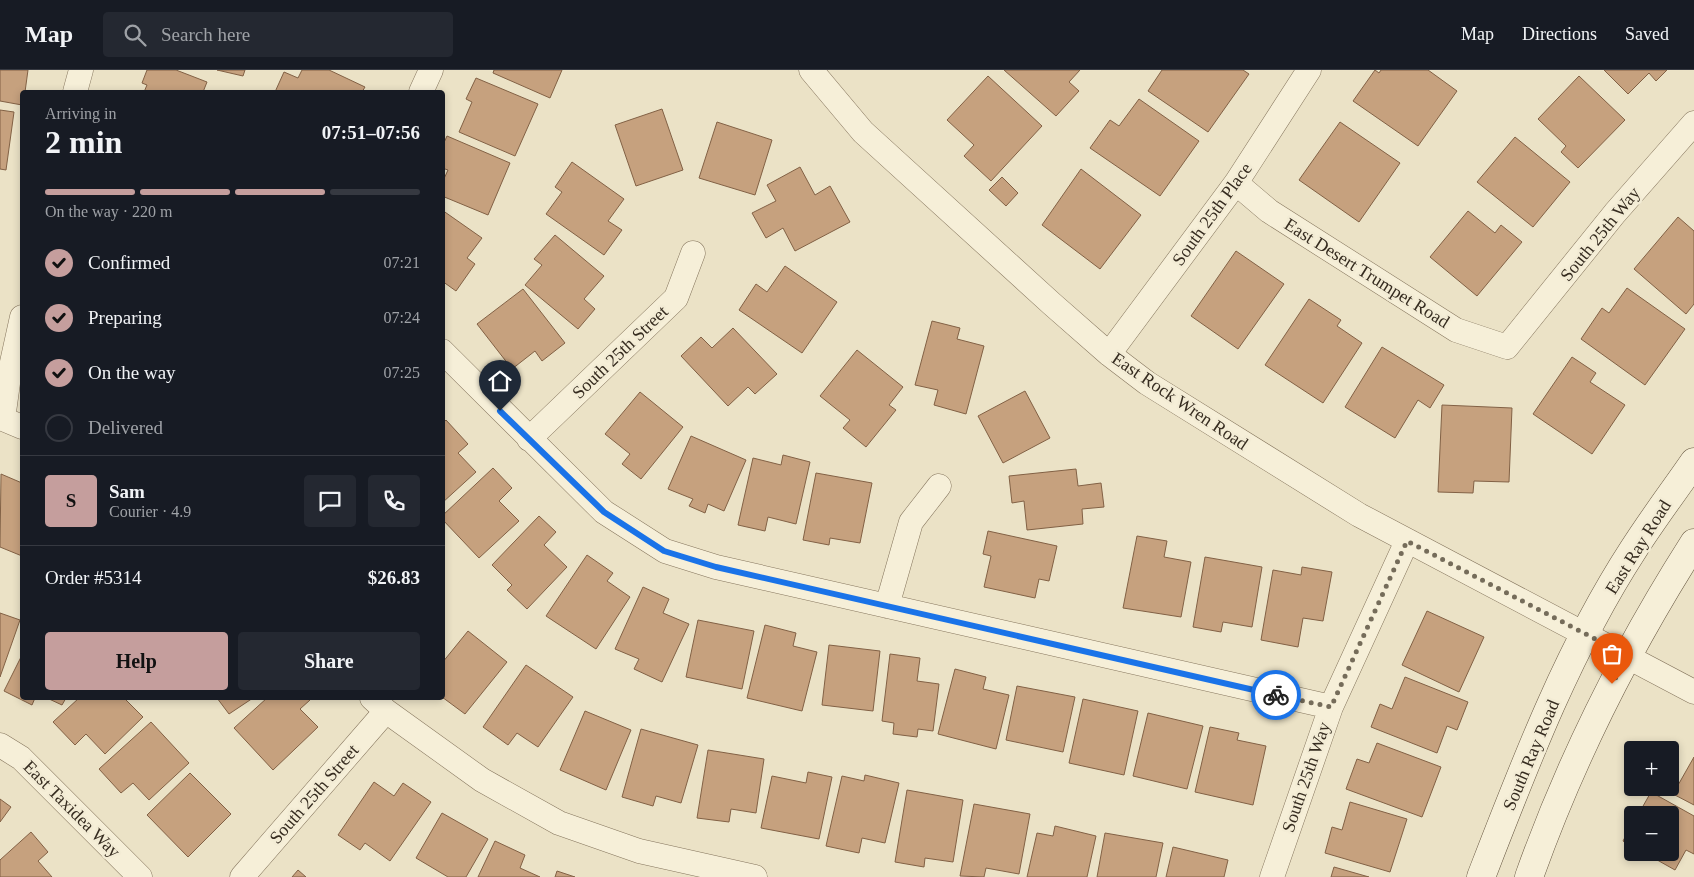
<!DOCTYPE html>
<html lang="en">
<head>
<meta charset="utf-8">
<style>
  :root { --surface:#171b24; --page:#242831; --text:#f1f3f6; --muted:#9ea1a6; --line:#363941; --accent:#c59e9d }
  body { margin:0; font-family:"Times New Roman",serif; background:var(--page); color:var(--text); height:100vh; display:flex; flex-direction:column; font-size:19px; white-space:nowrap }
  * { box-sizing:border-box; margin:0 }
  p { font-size:16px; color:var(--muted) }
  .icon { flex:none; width:28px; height:28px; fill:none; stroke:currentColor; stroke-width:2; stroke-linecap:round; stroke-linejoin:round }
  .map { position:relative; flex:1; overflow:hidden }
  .drawer { position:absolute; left:20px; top:20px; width:425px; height:610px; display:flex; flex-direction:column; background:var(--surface); border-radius:5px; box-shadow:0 2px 8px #0003 }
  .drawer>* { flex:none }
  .fabs { position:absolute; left:1624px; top:671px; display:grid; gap:10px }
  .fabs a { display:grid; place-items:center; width:55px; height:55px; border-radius:5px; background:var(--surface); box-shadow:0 2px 8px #0003; font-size:25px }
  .pin { position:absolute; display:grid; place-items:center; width:42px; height:42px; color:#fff; margin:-51px -21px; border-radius:50% 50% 50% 0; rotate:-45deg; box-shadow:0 0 5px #0007 }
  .pin .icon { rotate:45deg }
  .courier { position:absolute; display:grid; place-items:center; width:50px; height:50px; margin:-25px; border:4px solid #1a73e8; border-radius:50%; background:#fff; color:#222; box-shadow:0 1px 6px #0007 }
  .head em { font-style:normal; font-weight:800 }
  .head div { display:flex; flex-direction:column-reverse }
  .head { display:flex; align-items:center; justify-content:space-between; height:85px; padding:0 25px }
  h1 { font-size:32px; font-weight:800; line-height:38px }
  .bar { display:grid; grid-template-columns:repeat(4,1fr); gap:8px 5px; align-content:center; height:60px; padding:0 25px }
  .bar i { height:6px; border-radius:4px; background:var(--line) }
  .bar .active { background:var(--accent) }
  .bar p { grid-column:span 4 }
  .line { display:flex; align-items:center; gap:12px; padding:0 25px; border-top:1px solid var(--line) }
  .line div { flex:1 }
  .round { display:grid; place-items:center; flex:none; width:52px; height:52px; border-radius:5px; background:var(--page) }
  ol { padding:0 25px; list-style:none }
  li { display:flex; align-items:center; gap:15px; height:55px }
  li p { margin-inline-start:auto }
  li .icon { padding:5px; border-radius:50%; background:var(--accent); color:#111; stroke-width:4 }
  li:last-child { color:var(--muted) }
  li i { width:28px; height:28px; border:2px solid var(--line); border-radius:50% }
  .button { display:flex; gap:10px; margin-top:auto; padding:10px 25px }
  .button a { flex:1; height:58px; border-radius:5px; background:var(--accent); color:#111; font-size:20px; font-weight:800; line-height:58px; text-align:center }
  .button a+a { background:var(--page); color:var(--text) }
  header { display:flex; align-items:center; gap:30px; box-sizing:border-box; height:70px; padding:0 25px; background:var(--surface); border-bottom:1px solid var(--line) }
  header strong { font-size:24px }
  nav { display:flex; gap:28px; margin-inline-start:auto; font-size:18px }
  .search { width:350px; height:45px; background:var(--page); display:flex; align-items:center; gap:12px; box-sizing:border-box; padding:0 18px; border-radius:5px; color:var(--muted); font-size:19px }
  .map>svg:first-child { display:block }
  .building { fill:#c6a17e; stroke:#826145 }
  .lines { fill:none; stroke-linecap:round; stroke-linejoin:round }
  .minor-casing { stroke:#85755d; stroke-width:25 }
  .secondary-casing { stroke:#665640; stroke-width:29 }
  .minor { stroke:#f6efd8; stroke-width:24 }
  .secondary { stroke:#f6efd8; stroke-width:28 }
  .done { stroke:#756c5a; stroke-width:5; stroke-dasharray:0 9 }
  .route { stroke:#1a73e8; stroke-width:6 }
  .labels { text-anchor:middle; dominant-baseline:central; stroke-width:5; stroke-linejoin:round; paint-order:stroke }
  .street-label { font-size:18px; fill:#362c20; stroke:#f3ecd5 }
</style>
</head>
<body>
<header>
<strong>Map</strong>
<div class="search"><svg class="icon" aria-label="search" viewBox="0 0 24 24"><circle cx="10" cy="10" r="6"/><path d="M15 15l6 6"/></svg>Search here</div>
<nav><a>Map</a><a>Directions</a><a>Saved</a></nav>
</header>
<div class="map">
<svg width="1694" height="807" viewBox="0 0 1694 807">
  <rect width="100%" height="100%" fill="#ebe2c6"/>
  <path class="building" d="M0 0H28L25 22H22V35L0 31Z
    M147 0H176L207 12 203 22H144L147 15 142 13Z
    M217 0H245L243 6Z
    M302 0H329L365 17 362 22H275L284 2 298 8Z
    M494 0H562L550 28 493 3Z
    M1004 0H1080L1069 12 1079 21 1056 46Z
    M1162 0H1243L1249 4 1208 62 1148 21Z
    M1375 0 1379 3 1381 0H1428L1457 21 1418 76 1353 31Z
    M1604 0H1667L1656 11 1649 3 1628 24Z
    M988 6 1042 56 991 111 964 86 974 75 947 50Z
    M1579 6 1625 50 1578 98 1561 82 1566 76 1538 49Z
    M476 8 538 34 515 86 459 62 472 32 466 29Z
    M1139 29 1199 71 1160 126 1090 78 1110 50 1119 56Z
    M662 39 683 100 636 116 615 55Z
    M0 40 14 42 6 100 0 99Z
    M717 52 772 70 755 125 699 108Z
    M1340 52 1400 93 1359 152 1299 110Z
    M447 66 510 93 488 145 442 126V113L448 100 442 98V77Z
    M1515 67 1570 112 1533 157 1477 112Z
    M572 92 624 129 608 151 622 160 604 185 546 144 562 122 555 117Z
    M800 97 815 125 830 116 850 152 795 181 783 158 766 168 752 143 776 131 767 115Z
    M1081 99 1141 145 1100 199 1042 155Z
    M1002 107 1018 123 1006 136 989 120Z
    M442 140 482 168 467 188 475 194 456 221 442 211Z
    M1468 141 1495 163 1501 155 1522 172 1477 226 1430 187Z
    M1678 147 1694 161V234L1686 244 1634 199Z
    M555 165 604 206 584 229 595 239 578 259 525 215 542 195 534 189Z
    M1236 181 1284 214 1238 279 1191 246Z
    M785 196 837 232 802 283 739 240 756 214 767 222Z
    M1627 218 1685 259 1645 315 1581 269 1602 238 1609 243Z
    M523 219 565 273 542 291 535 281 512 299 477 254Z
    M1309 229 1341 250 1337 256 1362 273 1323 333 1265 295Z
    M932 251 960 258 957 269 984 276 966 344 934 335 938 320 915 315Z
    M733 258 777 304 755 324 748 317 728 336 681 286 701 267 712 278Z
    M1382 277 1444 315 1430 338 1418 330 1395 368 1345 337Z
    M857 280 903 317 889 335 896 340 866 377 843 358 850 350 820 326Z
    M1572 287 1596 303 1590 312 1625 335 1592 384 1533 344Z
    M1025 321 1050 368 1003 393 978 346Z
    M640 322 683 357 641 409 622 394 630 384 605 364Z
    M1442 335 1512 338 1509 412 1474 411 1473 423 1438 422Z
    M446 350 468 374 458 383 476 402 442 433V354Z
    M691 366 746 390 724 441 708 434 705 443 689 436 693 429 668 419Z
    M783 385 810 392 796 454 768 447 765 461 738 455 753 388 781 395Z
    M493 398 512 418 499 431 519 451 479 488 442 449V446Z
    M1076 399 1078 416 1101 413 1104 437 1082 439 1083 454 1027 460 1024 431 1012 433 1009 406Z
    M816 403 872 413 860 473 830 468 829 475 803 470Z
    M1 404 22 413V486L0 477Z
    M539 446 556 462 544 475 567 497 527 539 507 520 512 515 492 495Z
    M988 461 1057 476 1049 511 1039 509 1035 528 984 517 991 486 983 484Z
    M1137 466 1167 471 1164 487 1191 492 1181 547 1123 538Z
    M587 485 613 503 607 511 630 527 596 579 546 546Z
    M1205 487 1262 497 1252 557 1223 552 1221 562 1193 557Z
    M1302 497 1332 502 1323 551 1303 548 1298 577 1261 570 1273 500 1301 505Z
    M643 517 669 529 663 543 689 554 662 612 634 599 639 589 615 579Z
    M1427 541 1484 567 1459 622 1402 595Z
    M0 543 20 550 0 607Z
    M698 550 754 561 742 619 686 607Z
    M765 555 796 563 793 576 817 582 802 641 747 628Z
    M468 561 507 592 465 644 442 627V593Z
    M829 575 880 581 873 641 822 635Z
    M890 584 920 588 917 611 939 614 933 661 918 659 917 667 893 664 894 653 882 651Z
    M22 585V628H35L32 635 4 621Z
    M526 595 573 627 538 677 517 663 508 675 483 657Z
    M955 599 986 607 983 619 1009 625 996 679 938 664Z
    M1405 607 1468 632 1457 660 1447 656 1437 683 1371 657 1380 634 1392 639Z
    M1017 616 1075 627 1063 682 1006 670Z
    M47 628H66L62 635Z
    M79 628H124L143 647 105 684 86 664 75 675 53 652Z
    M217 628H253L229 644Z
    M267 628H308L310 630 300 639 318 657 273 700 234 658Z
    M1083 629 1138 641 1124 705 1069 693Z
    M585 641 631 660 606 720 560 700Z
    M1148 643 1203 656 1187 719 1133 706Z
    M151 652 189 693 149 730 133 713 121 723 99 699Z
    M1210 657 1239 663 1237 670 1266 676 1253 735 1195 722Z
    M641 659 698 675 681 733 656 726 653 736 622 727Z
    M1377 673 1441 697 1422 747 1346 719 1357 689 1369 693Z
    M708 680 764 689 756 743 731 739 729 752 697 748Z
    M1694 687V735L1673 724Z
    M808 702 832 707 819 769 761 758 772 706 806 713Z
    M190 703 231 744 188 787 147 745Z
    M865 705 899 713 885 773 862 768 859 783 826 776 842 706 864 711Z
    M374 712 394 726 403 713 431 732 390 791 365 773 360 780 338 765Z
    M907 720 963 730 953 792 925 788 924 797 895 792Z
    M1651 722 1694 746V784L1686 780 1675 800 1643 782H1670V745H1638Z
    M0 729 11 737 0 752Z
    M1350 732 1407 749 1390 802 1325 783 1332 757 1342 760Z
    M974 734 1030 744 1019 804 986 798 984 807 960 806Z
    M442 743 488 769 466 807H448L416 788Z
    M1632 754V777L1623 771Z
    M1055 756 1096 766 1087 807H1027L1037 763 1053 766Z
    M31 762 48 782 38 791 52 807H0V790Z
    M1105 763 1163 773 1156 807H1097Z
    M495 771 525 785 520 798 540 807H478Z
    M1173 777 1228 790 1224 807H1166Z
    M1334 797 1369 807H1331Z
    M298 800 306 807H292Z
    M557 801 575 807H555Z"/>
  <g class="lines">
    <g class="minor-casing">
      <path id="minor" d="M811 0 863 62 1052 234 1109 284 1147 313 1359 445 1694 622
        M75 22 81 0
        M421 22 431 0
        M1236 113 1269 141 1456 260 1507 277 1615 143 1694 53
        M22 247 9 306 3 349 22 357
        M442 281 604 442 665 481 716 497 1331 637
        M1109 284 1236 113 1309 0
        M529 369 676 228 693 183
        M887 536 911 452 939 416
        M372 628 386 641 482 710 559 753 639 781 755 807
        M0 675 21 688 140 807
        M242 807 386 641
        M1272 807 1331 637 1407 471"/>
    </g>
    <g class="secondary-casing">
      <path id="secondary" d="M1481 807C1524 696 1568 580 1633 480 1652 450 1674 421 1694 392
        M1529 807C1571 689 1627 578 1694 473"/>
    </g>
    <use href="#minor" class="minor"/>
    <use href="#secondary" class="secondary"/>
  </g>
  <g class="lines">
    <path class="done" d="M1276 625 1331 637 1407 471 1628 586 1612 614"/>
    <path class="route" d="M500 341 604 442 664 481 716 497 1276 625"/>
  </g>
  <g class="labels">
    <g class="street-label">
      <text transform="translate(1212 144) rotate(-54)">South 25th Place</text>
      <text transform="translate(1600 164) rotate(-51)">South 25th Way</text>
      <text transform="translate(1367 203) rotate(32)">East Desert Trumpet Road</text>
      <text transform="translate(620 282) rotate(-44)">South 25th Street</text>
      <text transform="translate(1180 331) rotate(34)">East Rock Wren Road</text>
      <text transform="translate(1638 477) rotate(-58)">East Ray Road</text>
      <text transform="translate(1531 685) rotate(-67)">South Ray Road</text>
      <text transform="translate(1306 707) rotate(-71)">South 25th Way</text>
      <text transform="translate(314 724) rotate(-49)">South 25th Street</text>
      <text transform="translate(72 739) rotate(45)">East Taxidea Way</text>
    </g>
  </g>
</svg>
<div class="fabs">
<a>+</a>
<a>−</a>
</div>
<div class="pin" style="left:1612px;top:614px;background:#ea580c"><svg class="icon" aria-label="bag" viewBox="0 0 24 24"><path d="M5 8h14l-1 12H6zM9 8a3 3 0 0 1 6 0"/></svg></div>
<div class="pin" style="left:500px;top:341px;background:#1f2937"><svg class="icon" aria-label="home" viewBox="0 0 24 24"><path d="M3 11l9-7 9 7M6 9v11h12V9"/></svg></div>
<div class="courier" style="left:1276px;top:625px"><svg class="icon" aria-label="bike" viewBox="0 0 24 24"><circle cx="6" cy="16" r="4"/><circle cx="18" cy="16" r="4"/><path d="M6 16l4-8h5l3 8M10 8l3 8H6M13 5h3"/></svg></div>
<section class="drawer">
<div class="head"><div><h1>2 min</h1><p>Arriving in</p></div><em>07:51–07:56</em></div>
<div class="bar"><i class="active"></i><i class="active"></i><i class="active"></i><i></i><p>On the way · 220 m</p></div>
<ol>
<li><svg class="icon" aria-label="check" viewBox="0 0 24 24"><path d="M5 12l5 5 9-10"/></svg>Confirmed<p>07:21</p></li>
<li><svg class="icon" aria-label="check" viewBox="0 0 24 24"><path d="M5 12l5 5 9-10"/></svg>Preparing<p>07:24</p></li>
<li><svg class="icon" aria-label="check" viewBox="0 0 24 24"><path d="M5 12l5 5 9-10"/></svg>On the way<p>07:25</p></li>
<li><i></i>Delivered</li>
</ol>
<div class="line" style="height:90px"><b class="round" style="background:var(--accent);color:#111">S</b><div><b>Sam</b><p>Courier · 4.9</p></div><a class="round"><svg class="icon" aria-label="chat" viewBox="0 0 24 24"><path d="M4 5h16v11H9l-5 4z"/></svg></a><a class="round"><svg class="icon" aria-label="phone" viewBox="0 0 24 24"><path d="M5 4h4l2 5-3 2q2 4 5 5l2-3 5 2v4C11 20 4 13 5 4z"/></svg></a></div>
<div class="line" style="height:65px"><div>Order #5314</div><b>$26.83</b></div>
<div class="button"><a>Help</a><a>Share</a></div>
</section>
</div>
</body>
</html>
